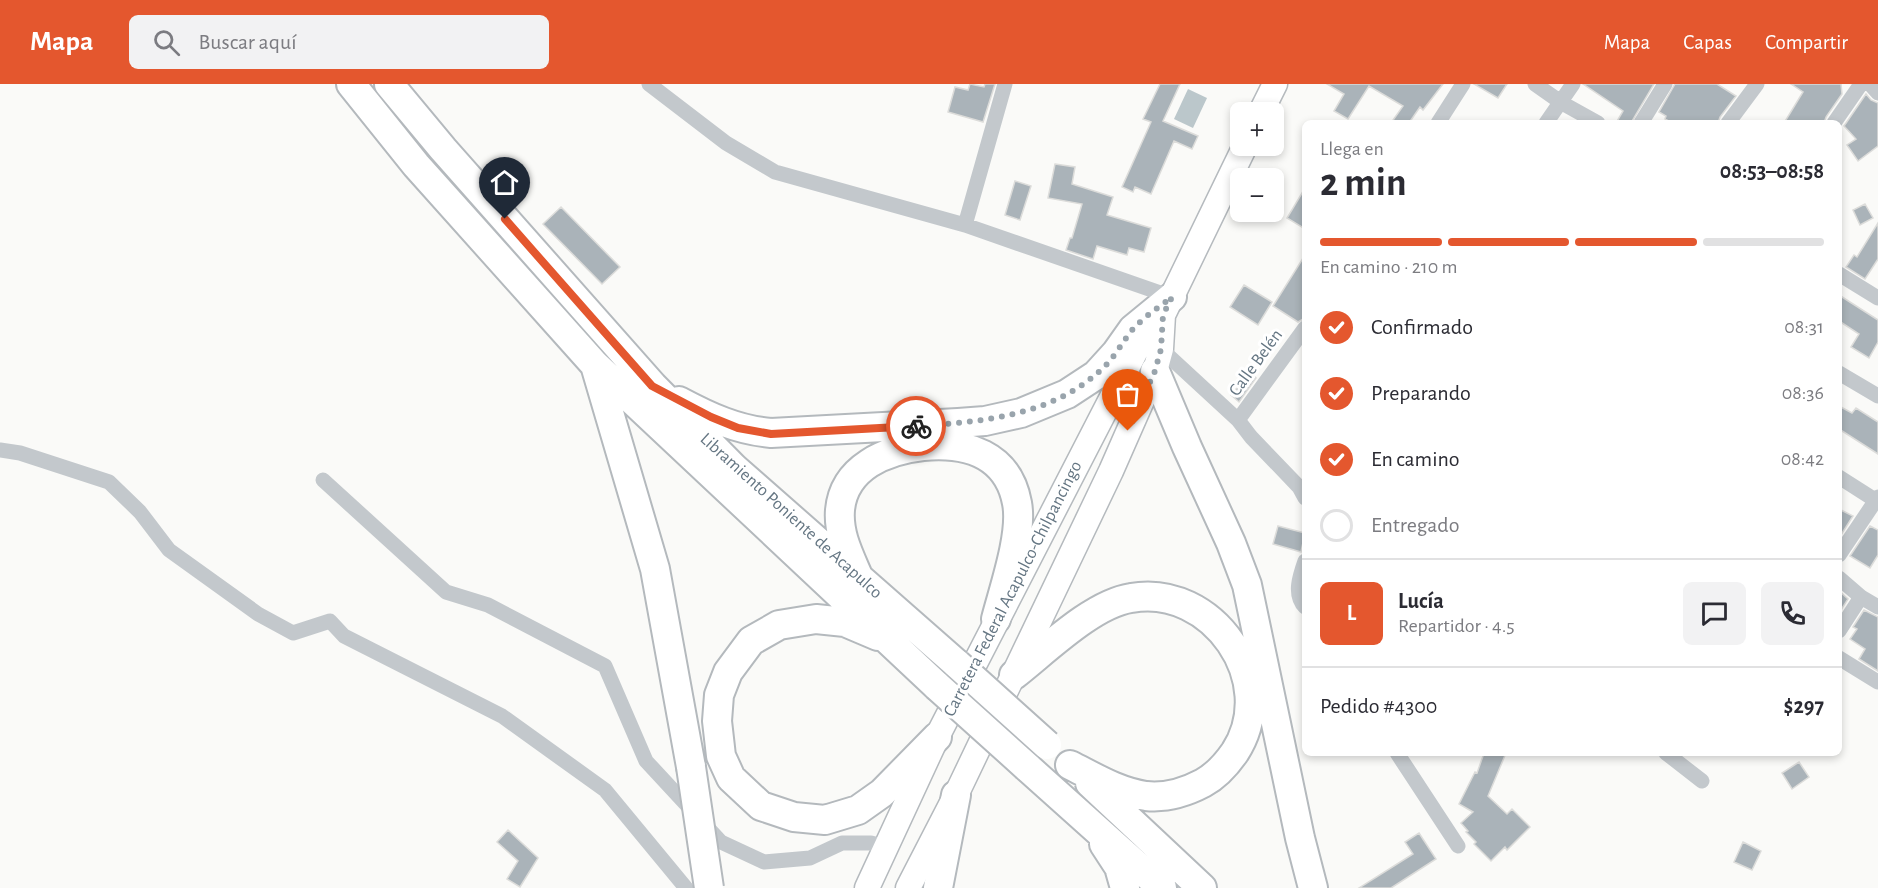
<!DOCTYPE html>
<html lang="es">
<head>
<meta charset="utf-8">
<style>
  :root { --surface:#fff; --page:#f2f2f3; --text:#2b2b33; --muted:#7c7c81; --line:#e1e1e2; --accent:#e4572e }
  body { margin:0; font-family:"Alegreya Sans",sans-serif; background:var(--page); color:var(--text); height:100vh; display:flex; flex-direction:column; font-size:22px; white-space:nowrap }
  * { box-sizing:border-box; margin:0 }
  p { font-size:20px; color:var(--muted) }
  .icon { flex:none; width:33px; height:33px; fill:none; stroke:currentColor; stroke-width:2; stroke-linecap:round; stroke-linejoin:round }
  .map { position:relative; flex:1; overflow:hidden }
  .side { position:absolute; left:1302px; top:36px; width:540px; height:636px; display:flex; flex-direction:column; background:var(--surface); border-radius:9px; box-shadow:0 3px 9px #0003 }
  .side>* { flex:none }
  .fabs { position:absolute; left:1230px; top:18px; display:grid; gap:12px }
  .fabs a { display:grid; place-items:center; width:54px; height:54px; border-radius:9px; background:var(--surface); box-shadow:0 3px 9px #0003; font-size:30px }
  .pin { position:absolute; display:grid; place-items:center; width:51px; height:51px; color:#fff; margin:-62px -26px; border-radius:50% 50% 50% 0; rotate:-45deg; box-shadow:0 0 6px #0007 }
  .pin .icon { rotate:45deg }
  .courier { position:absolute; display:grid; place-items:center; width:60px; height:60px; margin:-30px; border:4px solid #e4572e; border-radius:50%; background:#fff; color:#222; box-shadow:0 2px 8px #0007 }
  .head em { font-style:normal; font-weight:700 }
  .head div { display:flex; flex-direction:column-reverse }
  .head { display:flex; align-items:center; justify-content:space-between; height:102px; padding:0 18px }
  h1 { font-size:39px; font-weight:700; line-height:45px }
  .bar { display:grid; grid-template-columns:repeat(4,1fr); gap:9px 6px; align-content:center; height:72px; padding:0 18px }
  .bar i { height:8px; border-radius:4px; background:var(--line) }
  .bar .selected { background:var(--accent) }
  .bar p { grid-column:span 4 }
  .line { display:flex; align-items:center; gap:15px; padding:0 18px; border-top:2px solid var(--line) }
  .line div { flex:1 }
  .round { display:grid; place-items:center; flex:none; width:63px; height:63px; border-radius:9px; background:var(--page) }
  ol { padding:0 18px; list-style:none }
  li { display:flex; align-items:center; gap:18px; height:66px }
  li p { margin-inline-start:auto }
  li .icon { padding:6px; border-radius:50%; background:var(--accent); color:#fff; stroke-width:4 }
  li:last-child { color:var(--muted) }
  li i { width:33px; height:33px; border:3px solid var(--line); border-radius:50% }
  header { display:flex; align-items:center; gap:36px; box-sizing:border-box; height:84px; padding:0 30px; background:var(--accent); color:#fff }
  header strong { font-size:28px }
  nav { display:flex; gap:33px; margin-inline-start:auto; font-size:21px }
  .search { width:420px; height:54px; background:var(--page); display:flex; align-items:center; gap:15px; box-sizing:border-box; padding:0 21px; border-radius:9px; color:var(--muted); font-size:22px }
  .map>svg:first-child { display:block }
  .water { fill:#bbc7cb }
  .building { fill:#aab3b9; stroke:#dcdcda; stroke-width:1.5 }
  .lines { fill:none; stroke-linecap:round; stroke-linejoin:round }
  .primary-casing { stroke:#b5babe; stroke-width:27 }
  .motorway-casing { stroke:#b4b9bd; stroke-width:32 }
  .minor { stroke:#c3c8cc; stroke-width:15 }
  .primary { stroke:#fff; stroke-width:24 }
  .motorway { stroke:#fff; stroke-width:28 }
  .motorway-bridge-casing { stroke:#b4b9bd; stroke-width:32; stroke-linecap:butt }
  .motorway-bridge { stroke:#fff; stroke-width:28 }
  .done { stroke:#99a4ac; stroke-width:6; stroke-dasharray:0 10.8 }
  .route { stroke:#e4572e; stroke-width:8 }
  .labels { text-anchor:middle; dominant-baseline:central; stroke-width:6; stroke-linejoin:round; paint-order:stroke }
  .street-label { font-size:18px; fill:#657683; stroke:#fff }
</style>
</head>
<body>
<header>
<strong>Mapa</strong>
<div class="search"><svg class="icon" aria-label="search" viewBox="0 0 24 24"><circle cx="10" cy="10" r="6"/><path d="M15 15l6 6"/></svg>Buscar aquí</div>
<nav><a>Mapa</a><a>Capas</a><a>Compartir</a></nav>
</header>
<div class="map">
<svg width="1878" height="804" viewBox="0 0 1878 804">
  <rect width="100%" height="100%" fill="#fafaf8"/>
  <path class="water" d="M1188 5 1207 14 1193 44 1174 35Z"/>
  <path class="building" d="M970 0 984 3 985 0H995L983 38 948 28 955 3 968 6Z
    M1160 0H1180L1163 37 1198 52 1192 65 1174 57 1151 110 1135 103 1133 108 1122 103 1151 38 1143 35Z
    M1327 0H1443L1423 26 1420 23 1409 39H1391L1403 22 1369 2 1348 35 1334 27 1344 10Z
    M1474 0H1507L1498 14Z
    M1583 0H1654L1631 39H1616L1623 27Z
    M1675 0H1717L1736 12 1720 33 1718 39H1672L1665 35 1666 32 1659 28Z
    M1791 0H1841L1842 10 1826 33 1824 39H1784L1803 8Z
    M1866 10 1871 16 1878 19V62L1858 77 1847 61 1856 55 1844 42Z
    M1055 80 1075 83 1072 100 1113 113 1107 131 1151 144 1144 168 1129 164 1127 171 1097 162 1093 175 1066 166 1070 154H1072L1082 120 1048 114Z
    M1015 97 1031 102 1020 136 1005 131Z
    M1305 104V145L1287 134Z
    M1865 120 1873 134 1860 141 1853 126Z
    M561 123 620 183 602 200 543 140Z
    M1878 139V175L1865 195 1846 183 1854 171 1857 173Z
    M1305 171V234L1298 238 1273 222Z
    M1244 201 1272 218 1258 241 1230 223Z
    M1839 211 1878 236V258L1869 274 1851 263 1859 250 1839 237Z
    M1250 289 1256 294 1239 318 1231 311Z
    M1839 322 1852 329 1856 324 1878 338V370L1839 345Z
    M1839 425 1853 432 1839 454Z
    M1278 442 1305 449 1301 468 1273 460Z
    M1870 442 1878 446V471L1870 484 1850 472Z
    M1839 507 1848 515 1839 529Z
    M1864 526 1878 533V587L1859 575 1865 565 1850 555 1857 545 1853 543Z
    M1484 669H1506L1488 712 1507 730 1512 725 1530 743 1507 766 1505 763 1491 777 1474 760 1476 758 1466 748 1468 747 1461 739 1473 728 1459 720 1475 688 1477 689Z
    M1799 678 1809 693 1792 705 1782 689Z
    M508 746 538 774 520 803 507 795 518 777 497 758Z
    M1419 749 1436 775 1391 804H1359L1413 770 1405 758Z
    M1743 758 1761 767 1752 786 1734 778Z"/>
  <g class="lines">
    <g class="primary-casing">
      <path id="primary" d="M1261 28 1275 0
        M867 804 937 653 1143 253 1163 231 1245 62
        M908 804 956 711 1111 387 1155 287 1161 265 1163 231"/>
    </g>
    <g class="motorway-casing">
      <path id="motorway" d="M351 0 416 81 595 281 937 602
        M389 0 443 65 653 302 734 384 957 580
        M595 281 655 485 691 683
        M1155 287 1187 363 1231 459 1247 501 1300 754 1313 804
        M679 317C709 333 737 346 771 349L958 339 985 337 1021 329 1067 310 1096 291 1116 269 1133 245 1172 213
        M858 492C849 471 838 450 840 426 844 383 886 366 923 362 967 358 1008 370 1017 419 1023 450 1004 504 996 535
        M878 552 845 538 816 535 779 541 751 557 728 588 719 611 717 637 721 672 731 694 761 722 794 733 825 736 858 726 882 709 937 653
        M1014 591C1045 567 1092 520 1131 514 1212 499 1281 597 1235 668 1226 681 1216 692 1203 699 1186 708 1165 714 1146 712 1118 708 1094 693 1070 681
        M1027 683 1162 804
        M1090 699 1202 804
        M1104 760 1119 783 1125 804
        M938 804 956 711"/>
    </g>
    <path class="minor" d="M649 0 726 59 775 88 965 141 1172 213
      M1535 0 1562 19 1598 39
      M1870 0 1878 9
      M1438 39 1463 0
      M1546 39 1573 0
      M1641 39 1665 0
      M1728 39 1757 0
      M1834 39 1861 0
      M965 141 1005 0
      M1839 190 1878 214
      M1161 265 1238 336 1251 353 1299 403 1305 414
      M1839 289 1878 312
      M1238 336 1305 244
      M0 366 20 369 109 398 140 428 169 466 258 530 293 549 330 537 344 552 502 632 605 706 686 804
      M1839 393 1878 418
      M323 396 446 508 488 521 605 582 646 677 721 758 764 778 810 774 842 759H871L886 763
      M1839 471 1878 413
      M1305 477C1300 491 1293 511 1305 523
      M1839 494 1861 513 1878 523
      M1839 547 1861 513
      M1839 574 1878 598
      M1397 669 1458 762
      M1666 669 1702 697"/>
    <use href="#primary" class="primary"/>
    <use href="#motorway" class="motorway"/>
    <g class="motorway-bridge-casing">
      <path id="motorway-bridge" d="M957 580 1047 661
        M937 602 1027 683
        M691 683 709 804"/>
    </g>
    <use href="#motorway-bridge" class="motorway-bridge"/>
  </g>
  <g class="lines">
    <path class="done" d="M916 342C982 338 1055 332 1105 282 1116 271 1123 257 1133 245 1144 233 1159 223 1172 213L1163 231 1161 265 1155 287 1128 347"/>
    <path class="route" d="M505 135 652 302 711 333 738 344 771 350 916 342"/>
  </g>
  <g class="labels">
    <g class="street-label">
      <text transform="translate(1256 279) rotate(-54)">Calle Belén</text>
      <text transform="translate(791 432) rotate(42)">Libramiento Poniente de Acapulco</text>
      <text transform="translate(1013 505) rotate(-63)">Carretera Federal Acapulco-Chilpancingo</text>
    </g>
  </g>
</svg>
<div class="fabs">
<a>+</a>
<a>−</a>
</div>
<div class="pin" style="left:1128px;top:347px;background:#ea580c"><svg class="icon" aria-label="bag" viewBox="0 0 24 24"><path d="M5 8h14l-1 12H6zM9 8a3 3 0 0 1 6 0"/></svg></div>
<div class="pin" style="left:505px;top:135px;background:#1f2937"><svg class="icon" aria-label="home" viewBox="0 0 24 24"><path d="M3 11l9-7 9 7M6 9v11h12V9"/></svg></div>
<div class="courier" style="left:916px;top:342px"><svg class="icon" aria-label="bike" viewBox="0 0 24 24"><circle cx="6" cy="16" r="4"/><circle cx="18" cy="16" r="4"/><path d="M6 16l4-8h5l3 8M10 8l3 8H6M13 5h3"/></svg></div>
<section class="side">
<div class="head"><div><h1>2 min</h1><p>Llega en</p></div><em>08:53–08:58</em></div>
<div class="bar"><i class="selected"></i><i class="selected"></i><i class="selected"></i><i></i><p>En camino · 210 m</p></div>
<ol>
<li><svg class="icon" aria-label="check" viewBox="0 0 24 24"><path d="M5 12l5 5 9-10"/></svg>Confirmado<p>08:31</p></li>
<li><svg class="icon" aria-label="check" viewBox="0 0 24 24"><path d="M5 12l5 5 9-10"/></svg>Preparando<p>08:36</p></li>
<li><svg class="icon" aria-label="check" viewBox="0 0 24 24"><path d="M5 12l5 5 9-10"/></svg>En camino<p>08:42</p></li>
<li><i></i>Entregado</li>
</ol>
<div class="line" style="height:108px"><b class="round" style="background:var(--accent);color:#fff">L</b><div><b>Lucía</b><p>Repartidor · 4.5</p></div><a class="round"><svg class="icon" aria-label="chat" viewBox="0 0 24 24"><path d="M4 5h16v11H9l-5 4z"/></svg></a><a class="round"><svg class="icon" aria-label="phone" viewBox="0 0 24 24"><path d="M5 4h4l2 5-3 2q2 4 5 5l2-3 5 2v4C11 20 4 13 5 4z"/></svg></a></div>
<div class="line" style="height:78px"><div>Pedido #4300</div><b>$297</b></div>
</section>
</div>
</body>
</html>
